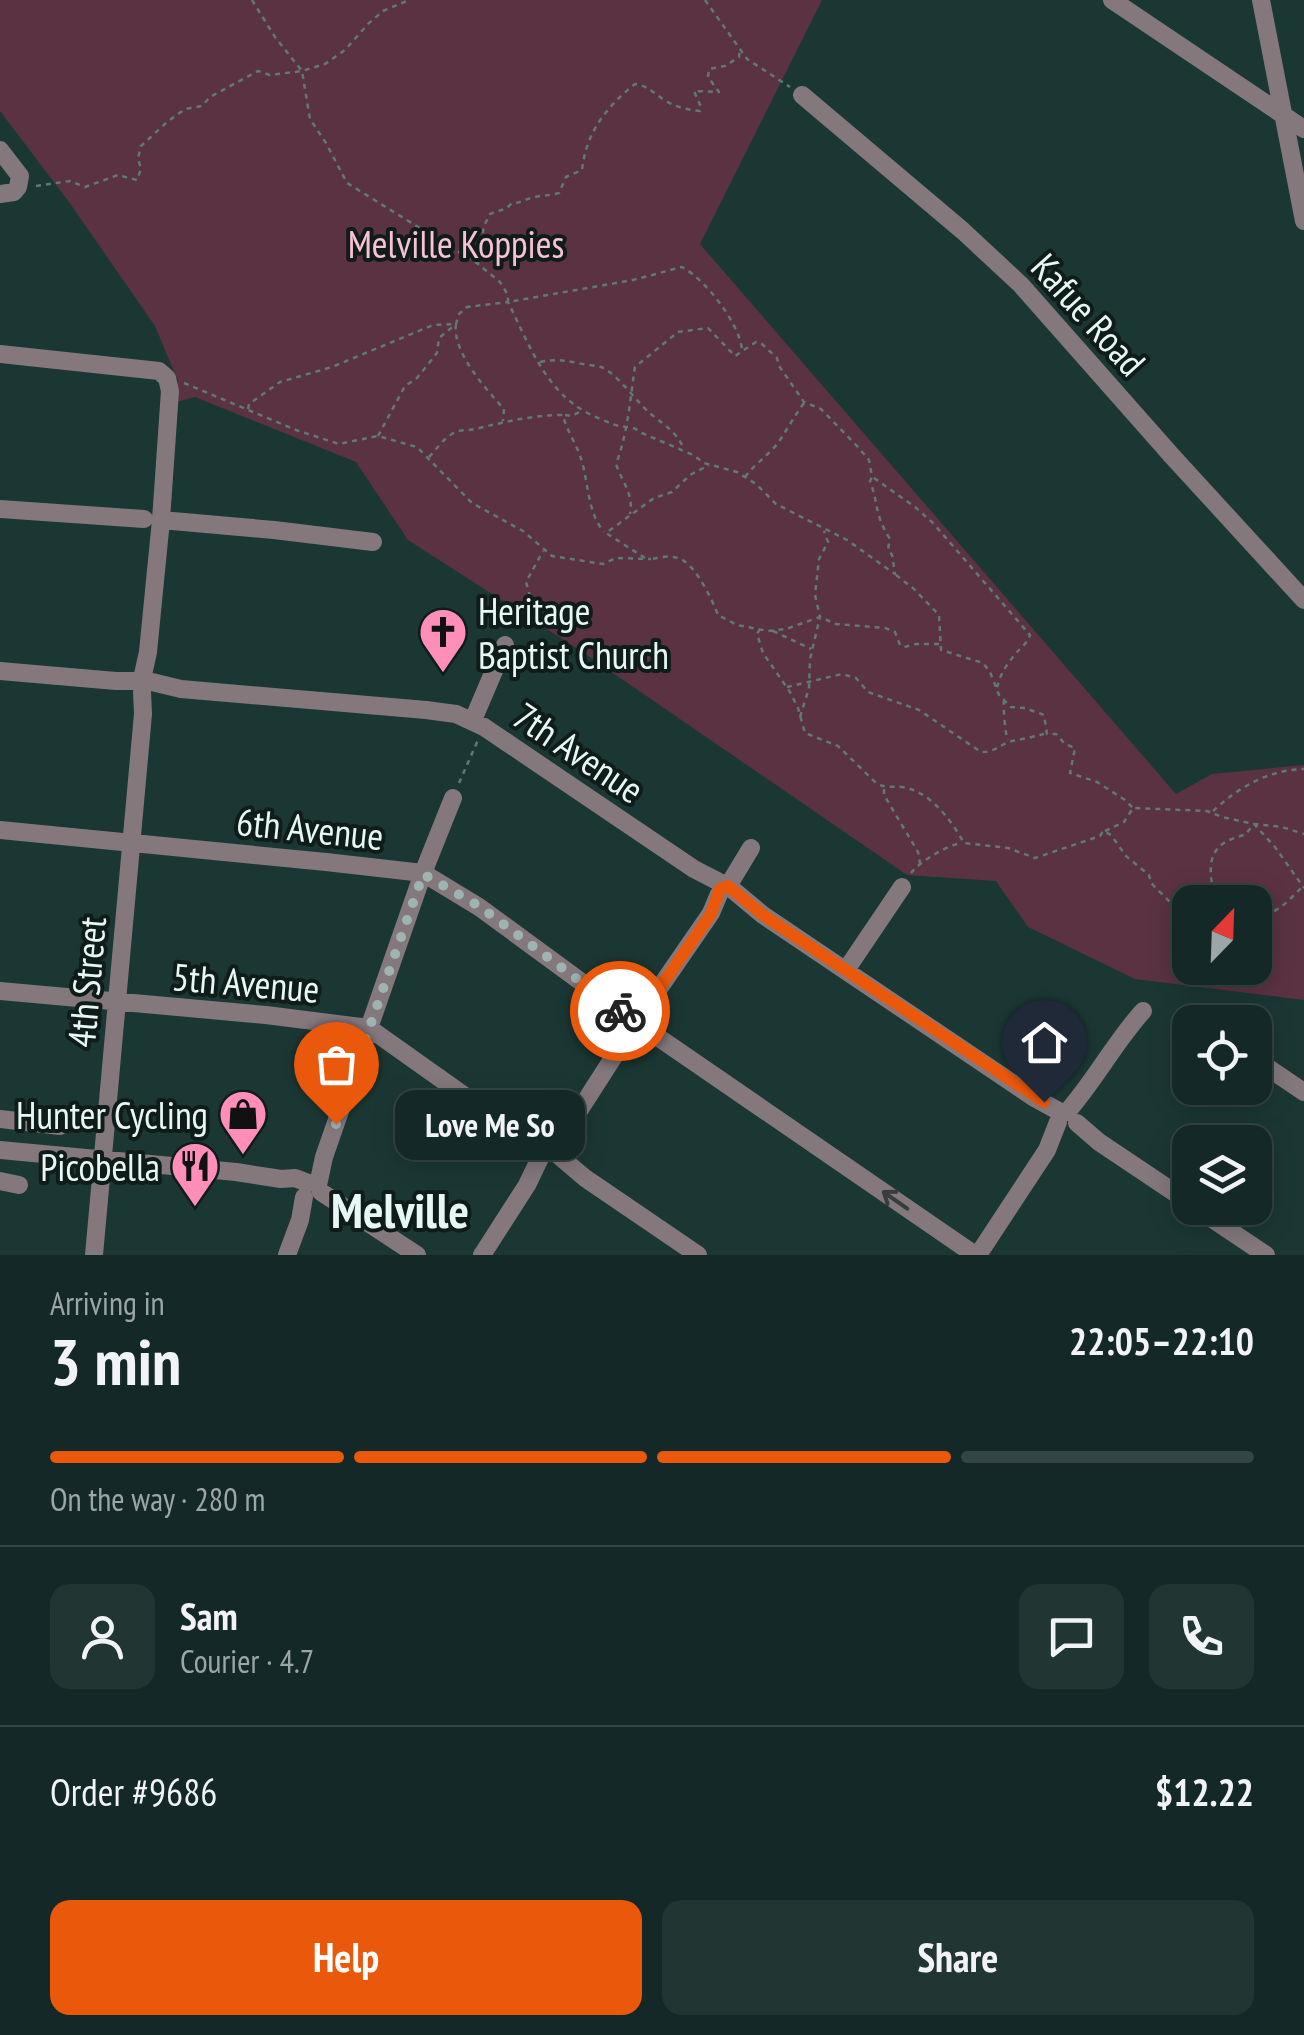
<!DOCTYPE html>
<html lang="en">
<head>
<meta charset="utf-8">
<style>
  :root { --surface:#142927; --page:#213533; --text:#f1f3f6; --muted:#9da6a7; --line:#334544; --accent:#ea580c }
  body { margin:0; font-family:"PT Sans Narrow",sans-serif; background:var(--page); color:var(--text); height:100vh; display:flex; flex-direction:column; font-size:38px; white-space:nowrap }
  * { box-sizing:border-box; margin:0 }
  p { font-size:32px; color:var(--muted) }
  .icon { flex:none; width:55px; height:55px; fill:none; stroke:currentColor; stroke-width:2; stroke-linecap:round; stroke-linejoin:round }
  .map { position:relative; height:1255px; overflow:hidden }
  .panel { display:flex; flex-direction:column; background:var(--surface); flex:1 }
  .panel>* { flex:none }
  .needle { width:65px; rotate:23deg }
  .tools { position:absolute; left:1172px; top:885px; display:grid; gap:20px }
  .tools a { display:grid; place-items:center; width:100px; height:100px; border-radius:20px; background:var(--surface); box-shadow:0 5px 25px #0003,0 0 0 2px var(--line); font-size:50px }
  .pin { position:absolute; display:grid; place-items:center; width:85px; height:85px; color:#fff; margin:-102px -42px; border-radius:50% 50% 50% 0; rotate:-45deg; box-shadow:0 0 10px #0007 }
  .pin .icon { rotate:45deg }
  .courier { position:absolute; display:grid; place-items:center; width:100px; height:100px; margin:-50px; border:8px solid #ea580c; border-radius:50%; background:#fff; color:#222; box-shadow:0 2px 12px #0007 }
  .bubble { position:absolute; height:70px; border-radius:20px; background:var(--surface); box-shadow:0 5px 25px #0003,0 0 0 2px var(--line); font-size:32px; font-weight:600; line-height:70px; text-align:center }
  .summary em { font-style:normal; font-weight:600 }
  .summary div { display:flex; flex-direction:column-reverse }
  .summary { display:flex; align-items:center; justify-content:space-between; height:170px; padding:0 50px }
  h1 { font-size:65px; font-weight:600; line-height:75px }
  .bar { display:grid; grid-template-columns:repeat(4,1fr); gap:15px 10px; align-content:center; height:120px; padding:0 50px }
  .bar i { height:12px; border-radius:8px; background:var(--line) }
  .bar .active { background:var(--accent) }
  .bar p { grid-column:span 4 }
  .line { display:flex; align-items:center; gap:25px; padding:0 50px; border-top:2px solid var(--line) }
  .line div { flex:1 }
  .round { display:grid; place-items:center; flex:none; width:105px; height:105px; border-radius:20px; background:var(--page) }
  .action { display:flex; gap:20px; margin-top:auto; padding:20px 50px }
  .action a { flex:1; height:115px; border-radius:20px; background:var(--accent); color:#fff; font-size:40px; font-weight:600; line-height:115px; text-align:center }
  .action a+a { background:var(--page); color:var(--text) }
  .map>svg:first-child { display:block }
  .green { fill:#5b3242; fill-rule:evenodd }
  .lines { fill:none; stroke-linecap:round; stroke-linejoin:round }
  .path { stroke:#617976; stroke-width:2.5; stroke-dasharray:5 5; stroke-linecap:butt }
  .minor { stroke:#84787c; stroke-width:18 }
  .oneway { stroke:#393c3c }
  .done { stroke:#9fb4b1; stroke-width:10; stroke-dasharray:0 18 }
  .route { stroke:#ea580c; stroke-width:12 }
  .labels { text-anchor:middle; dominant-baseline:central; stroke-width:8; stroke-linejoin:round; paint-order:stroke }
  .park-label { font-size:38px; fill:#f9c1d4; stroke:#101c1a }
  .street-label { font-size:38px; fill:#e6f7f4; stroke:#101c1a }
  .poi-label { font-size:38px; fill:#e6f7f4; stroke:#101c1a; text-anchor:end }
  .district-label { font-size:48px; font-weight:bold; fill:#e6f7f4; stroke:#101c1a }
</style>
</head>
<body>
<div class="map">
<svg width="1304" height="1255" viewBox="0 0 1304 1255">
  <rect width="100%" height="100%" fill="#1b3734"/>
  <path class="green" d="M0 0H822L700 244 1176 794 1212 774 1304 765V1000L1135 979 1028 927 996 881 907 875 581 651 408 540 356 462 195 397 173 403 178 381 155 326 69 202 0 111ZM1190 902H1255V968H1190Z"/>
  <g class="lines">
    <path class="path" d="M252 0 275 37 302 71 310 119 326 143 347 183 478 264 500 282 508 295V302L633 280 682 267C705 279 740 324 742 350
      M705 0 747 59 790 87
      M36 186 70 181 85 187 118 175 137 180 141 169 138 158 141 146 167 122 185 109 202 106 210 97 258 71 270 75 302 71 325 64 345 50 369 23 383 11 409 0
      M478 263 484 226 490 214 507 208 512 203C521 203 523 200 531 198 540 195 549 196 559 193L566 177 582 170C586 133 606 107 635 84 649 86 654 94 666 101 676 107 688 110 700 111L701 107 694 91 719 92 708 77 709 69 725 66 739 57 740 49
      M540 362C555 359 562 360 578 363 585 365 594 365 601 367 617 373 638 404 652 415 666 426 677 433 684 449
      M184 383 296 430 339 444 378 436 417 447 472 503 523 531 552 556 603 564 616 558 651 559
      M248 409 249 404 280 382 332 367 433 325 456 324C452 352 486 389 504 409L503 421
      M565 415 572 416 581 411
      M378 436 405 386 417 378 437 353 439 338 456 324 459 314 467 307 508 302C528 342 544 388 584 411 593 416 604 421 613 424 624 429 631 424 642 433L693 455 704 463 737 472 756 484 776 504 847 540 895 574 892 555 888 549 890 539C874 514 879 505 870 481L872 477 869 460 857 446 821 409 804 402 779 366 777 358 762 344 756 342 735 356 708 328 678 332 635 367C630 399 628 433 616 464 622 482 634 494 630 514
      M429 457C436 450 443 439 452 434 458 429 468 431 475 429 505 422 532 415 563 415 566 429 574 440 579 453 589 478 586 511 604 532
      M745 477C755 463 771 454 780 440 788 428 795 415 804 403
      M874 478 915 507 933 523 1030 635C1026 646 1020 647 1014 656 1006 665 999 677 997 688
      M645 558 606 533 654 498 672 492 690 475 709 465
      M653 559C662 556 676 555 684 561 697 569 713 601 718 615L737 625 768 631 786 629 820 617 836 624 885 628 895 632 900 645 904 647 916 644H939
      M896 575 914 589 939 615 941 650 983 663 990 672 999 695 1011 707 1025 708 1044 715 1047 734H1056L1065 744 1075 748 1070 773 1097 782 1125 800 1133 808
      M526 616 531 599 526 582 543 551
      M760 629 757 634 763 653 790 692 798 708 805 733 838 746 877 784C886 788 892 786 902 787 930 791 951 820 964 843L1008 848 1035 858 1100 836 1103 831 1111 835 1126 856 1149 875 1151 883 1190 922
      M773 631 811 649
      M787 687 842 674 856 678 868 692 919 710 981 752C994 753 1000 744 1012 741 1022 739 1033 737 1044 734
      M1004 700C1003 707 1005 734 1008 740
      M800 717 809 688 810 659 820 617 815 595 819 559 828 542 824 531
      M459 783 478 740
      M884 789V795L918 852 920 863
      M1213 811C1239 787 1268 770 1304 769
      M1105 831 1124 822 1133 808 1207 811 1222 817 1254 824 1282 827 1304 834
      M911 873C919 862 949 844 962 843
      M1215 902C1209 869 1203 844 1245 835L1254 824 1275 847 1304 888
      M1255 916C1276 916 1289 900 1302 887"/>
    <path class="minor" d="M1112 0 1304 129
      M1261 0 1304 221
      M802 95 963 231 1021 285 1172 456 1304 600
      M0 150 20 176 18 187 14 192 0 194
      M0 354 159 371 167 378 170 391 161 520 148 652 142 679
      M0 509 144 519
      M161 520 274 530 373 542
      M0 671 116 681H139
      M152 682 181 689 426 710 456 714 484 727 694 869 725 885
      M473 720 505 645
      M0 830 326 862 423 873 479 907 636 1022 975 1255
      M728 886 751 848
      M733 890 763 915 1033 1097 1062 1113
      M846 970 902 887
      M0 991 266 1015 369 1028 514 1131 544 1147
      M1255 1059 1304 1092
      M1067 1112C1095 1080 1115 1042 1143 1011
      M0 1119 60 1126
      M1077 1123 1099 1142 1190 1203
      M0 1150 236 1172 281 1179 295 1178 308 1183
      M557 1152 570 1125 636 1022 711 913 719 894
      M558 1155 585 1178 698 1255
      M0 1181 19 1185
      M318 1185 324 1157 423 873 453 798
      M321 1192 417 1255
      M1196 1208 1266 1255
      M94 1255 143 714 142 692
      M287 1255 300 1220 304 1197
      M482 1255 527 1185 540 1158
      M978 1255 1047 1150 1058 1122"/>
  </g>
  <defs><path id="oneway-shaft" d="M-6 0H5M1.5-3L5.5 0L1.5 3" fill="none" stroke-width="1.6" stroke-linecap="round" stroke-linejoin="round" transform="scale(2.5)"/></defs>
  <use class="oneway" href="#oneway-shaft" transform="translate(895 1200) rotate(-145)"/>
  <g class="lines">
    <path class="done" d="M336 1124 423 874 479 906 620 1011"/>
    <path class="route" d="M620 1011 636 1022 711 914 720 889 728 886 763 915 1044 1102"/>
  </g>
  <defs>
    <g id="church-pin" transform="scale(2.5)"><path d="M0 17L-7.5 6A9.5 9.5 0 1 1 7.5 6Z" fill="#ff8eb9" stroke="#101c1a"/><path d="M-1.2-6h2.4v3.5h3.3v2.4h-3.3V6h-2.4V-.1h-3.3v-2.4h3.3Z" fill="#111"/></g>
    <g id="shop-pin" transform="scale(2.5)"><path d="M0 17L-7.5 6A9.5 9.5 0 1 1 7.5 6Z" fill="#ff8eb9" stroke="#101c1a"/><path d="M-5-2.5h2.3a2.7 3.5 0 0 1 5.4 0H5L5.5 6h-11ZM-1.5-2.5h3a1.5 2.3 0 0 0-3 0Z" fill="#111"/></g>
    <g id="restaurant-pin" transform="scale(2.5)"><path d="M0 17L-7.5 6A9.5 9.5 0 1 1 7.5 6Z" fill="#ff8eb9" stroke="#101c1a"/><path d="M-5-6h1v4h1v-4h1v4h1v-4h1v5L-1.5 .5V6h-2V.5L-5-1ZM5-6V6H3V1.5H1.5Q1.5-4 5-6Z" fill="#111"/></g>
  </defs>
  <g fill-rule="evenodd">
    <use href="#church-pin" x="443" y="632"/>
    <use href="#shop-pin" x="243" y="1114"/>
    <use href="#restaurant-pin" x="195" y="1166"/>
  </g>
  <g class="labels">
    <g class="park-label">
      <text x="456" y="243">Melville Koppies</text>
    </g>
    <g class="street-label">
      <text transform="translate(1089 314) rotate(48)">Kafue Road</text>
      <text transform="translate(579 752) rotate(34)">7th Avenue</text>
      <text transform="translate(310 828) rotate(6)">6th Avenue</text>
      <text transform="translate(86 982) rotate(-85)">4th Street</text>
      <text transform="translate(246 982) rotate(5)">5th Avenue</text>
    </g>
    <g class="poi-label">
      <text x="478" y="610" text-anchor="start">Heritage<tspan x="478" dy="44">Baptist Church</tspan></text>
      <text x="208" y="1114">Hunter Cycling</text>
      <text x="160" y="1166">Picobella</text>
    </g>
    <g class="district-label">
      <text x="400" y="1210">Melville</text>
    </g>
  </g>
</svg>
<div class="tools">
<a><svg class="needle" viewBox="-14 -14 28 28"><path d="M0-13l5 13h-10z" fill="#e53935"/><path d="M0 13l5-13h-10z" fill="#9da6a7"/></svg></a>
<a><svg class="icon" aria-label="locate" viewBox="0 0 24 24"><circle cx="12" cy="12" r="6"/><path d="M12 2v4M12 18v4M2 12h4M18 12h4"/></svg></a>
<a><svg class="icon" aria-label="layers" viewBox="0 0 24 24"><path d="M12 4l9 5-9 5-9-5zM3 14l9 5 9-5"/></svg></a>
</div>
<div class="pin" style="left:336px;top:1124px;background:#ea580c"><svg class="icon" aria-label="bag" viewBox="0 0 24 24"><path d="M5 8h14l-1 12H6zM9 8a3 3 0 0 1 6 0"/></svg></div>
<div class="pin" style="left:1044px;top:1102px;background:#1f2937"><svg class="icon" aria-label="home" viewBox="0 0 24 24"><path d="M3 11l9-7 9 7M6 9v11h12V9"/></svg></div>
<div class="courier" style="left:620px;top:1011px"><svg class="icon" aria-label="bike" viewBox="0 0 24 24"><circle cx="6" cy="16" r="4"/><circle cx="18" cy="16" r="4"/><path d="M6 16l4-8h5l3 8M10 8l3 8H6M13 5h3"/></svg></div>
<div class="bubble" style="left:395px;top:1090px;width:190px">Love Me So</div>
</div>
<section class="panel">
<div class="summary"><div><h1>3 min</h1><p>Arriving in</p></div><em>22:05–22:10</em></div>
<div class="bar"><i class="active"></i><i class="active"></i><i class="active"></i><i></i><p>On the way · 280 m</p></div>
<div class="line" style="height:180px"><a class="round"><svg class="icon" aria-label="person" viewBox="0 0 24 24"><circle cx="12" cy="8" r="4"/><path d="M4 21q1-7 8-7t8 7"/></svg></a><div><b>Sam</b><p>Courier · 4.7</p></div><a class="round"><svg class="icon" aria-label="chat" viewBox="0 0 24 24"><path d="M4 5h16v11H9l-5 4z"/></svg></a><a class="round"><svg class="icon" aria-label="phone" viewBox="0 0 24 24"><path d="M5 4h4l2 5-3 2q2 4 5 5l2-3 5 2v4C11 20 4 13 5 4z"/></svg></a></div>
<div class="line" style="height:130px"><div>Order #9686</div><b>$12.22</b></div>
<div class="action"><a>Help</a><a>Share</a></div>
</section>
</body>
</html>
